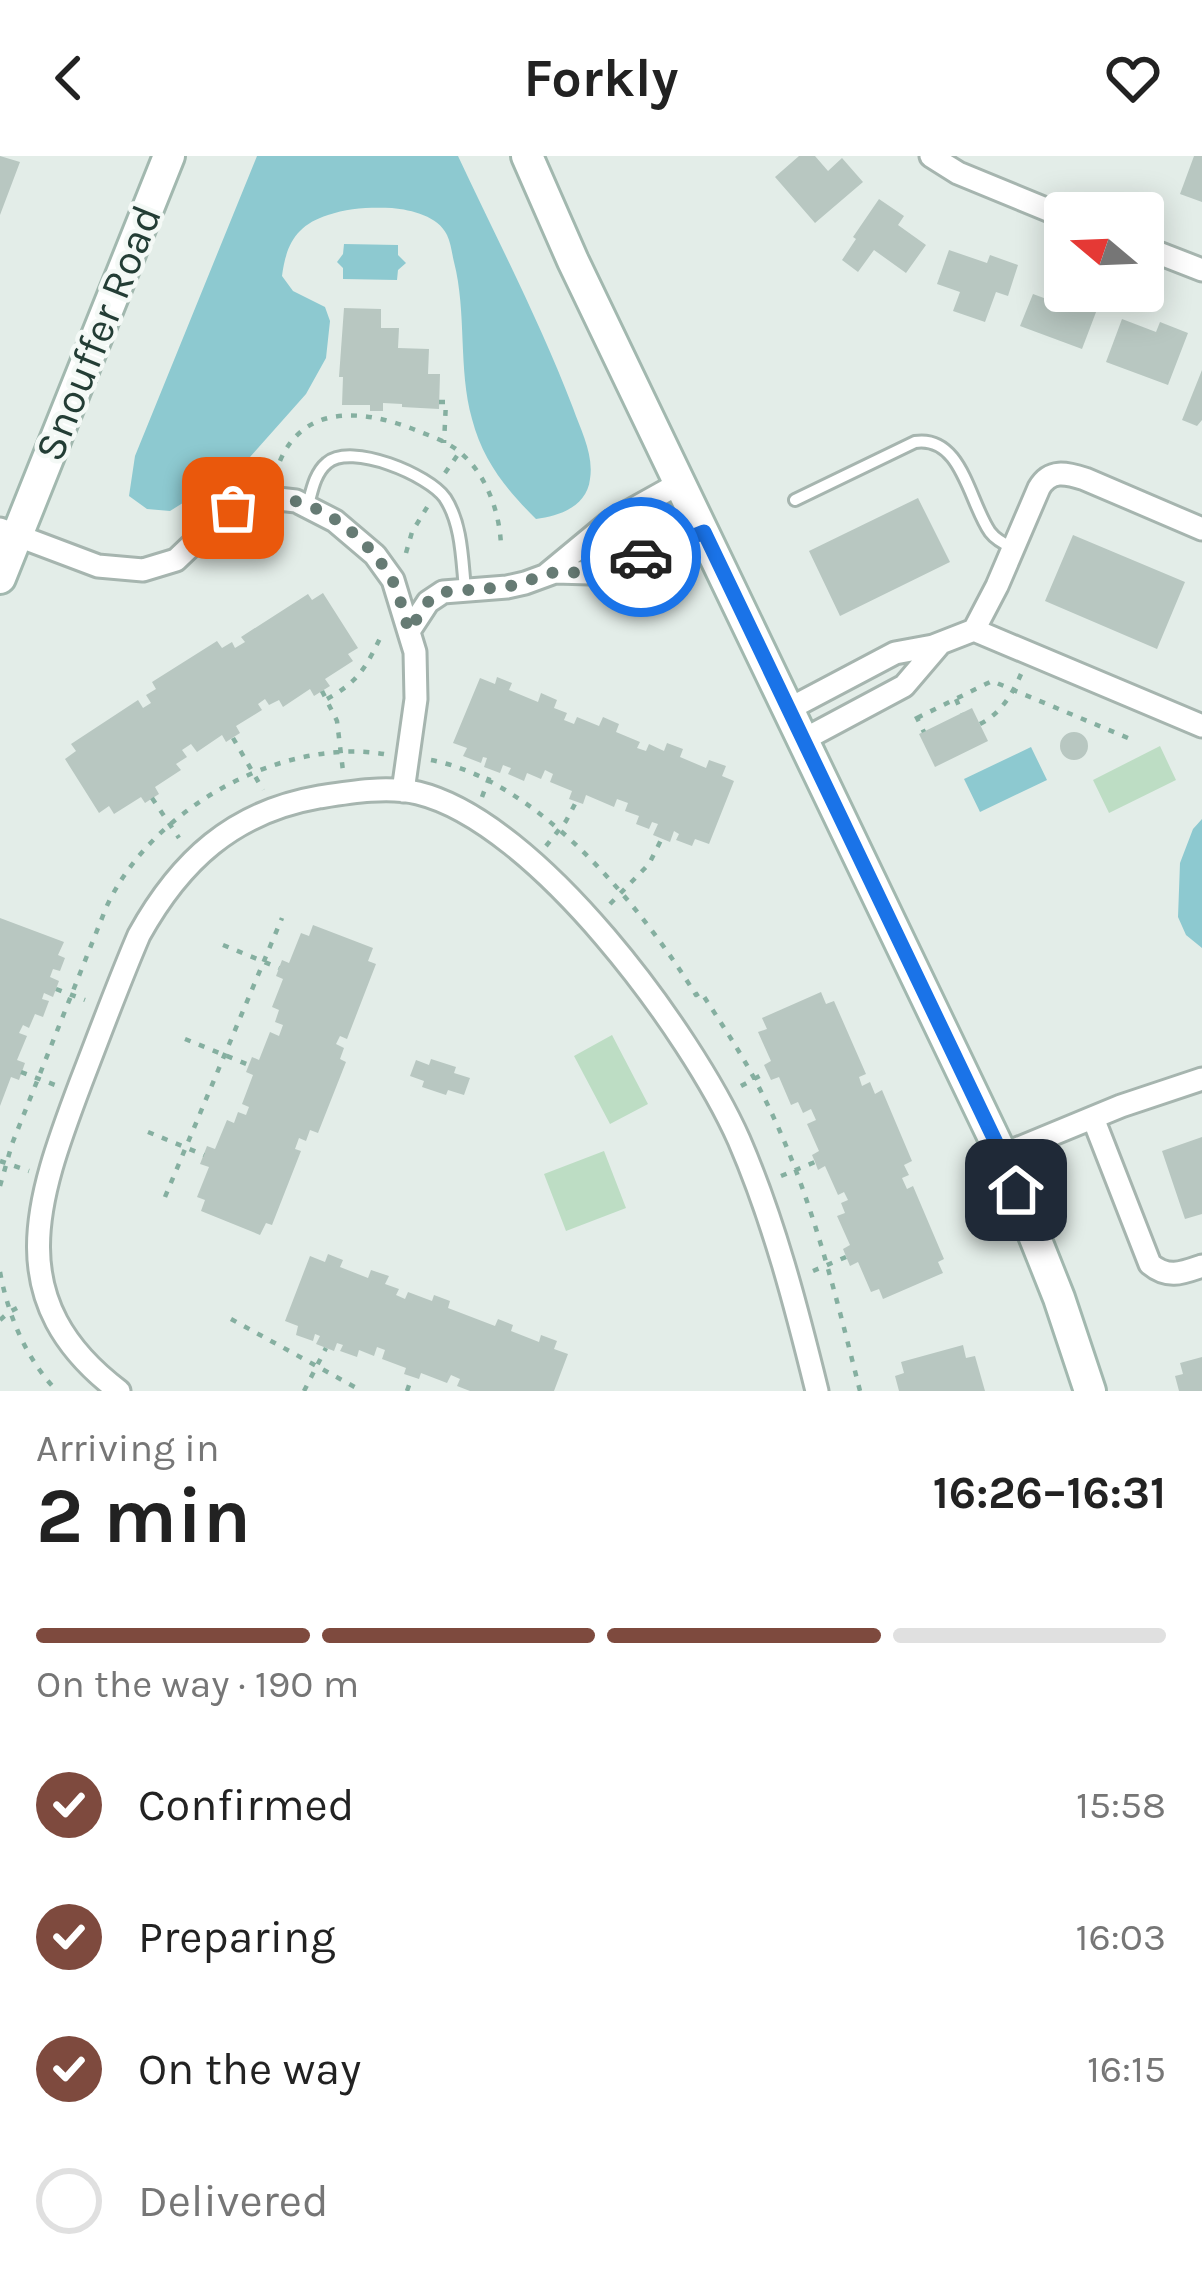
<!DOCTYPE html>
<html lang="en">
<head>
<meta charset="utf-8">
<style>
  :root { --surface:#fff; --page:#f2f2f2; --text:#222; --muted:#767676; --line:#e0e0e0; --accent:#7e4a3e }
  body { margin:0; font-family:Karla,sans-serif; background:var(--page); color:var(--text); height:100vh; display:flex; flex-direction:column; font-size:45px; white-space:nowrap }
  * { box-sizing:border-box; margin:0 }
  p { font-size:39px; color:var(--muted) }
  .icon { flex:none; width:66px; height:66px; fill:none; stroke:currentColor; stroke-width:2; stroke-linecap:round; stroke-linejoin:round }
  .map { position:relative; height:1235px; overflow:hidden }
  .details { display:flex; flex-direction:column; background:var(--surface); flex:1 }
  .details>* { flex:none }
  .needle { width:78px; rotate:289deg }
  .buttons { position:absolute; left:1044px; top:36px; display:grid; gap:24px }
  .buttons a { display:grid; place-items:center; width:120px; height:120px; border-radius:12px; background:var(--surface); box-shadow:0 6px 30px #0003; font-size:60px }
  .pin { position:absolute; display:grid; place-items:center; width:102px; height:102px; color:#fff; margin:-51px; border-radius:24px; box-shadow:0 6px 18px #0006 }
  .courier { position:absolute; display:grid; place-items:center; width:120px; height:120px; margin:-60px; border:9px solid #1a73e8; border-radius:50%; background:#fff; color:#222; box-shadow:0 3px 15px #0007 }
  .summary em { font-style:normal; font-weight:700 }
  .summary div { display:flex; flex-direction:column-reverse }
  .summary { display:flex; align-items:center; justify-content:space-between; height:204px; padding:0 36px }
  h1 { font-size:78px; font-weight:700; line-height:90px }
  .bar { display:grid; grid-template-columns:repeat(4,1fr); gap:18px 12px; align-content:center; height:144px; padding:0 36px }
  .bar i { height:15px; border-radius:9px; background:var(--line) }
  .bar .selected { background:var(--accent) }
  .bar p { grid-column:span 4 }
  ol { padding:0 36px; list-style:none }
  li { display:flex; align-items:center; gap:36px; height:132px }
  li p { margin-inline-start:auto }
  li .icon { padding:12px; border-radius:50%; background:var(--accent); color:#fff; stroke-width:4 }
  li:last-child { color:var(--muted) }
  li i { width:66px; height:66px; border:6px solid var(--line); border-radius:50% }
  header { display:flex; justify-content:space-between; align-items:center; height:156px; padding:0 36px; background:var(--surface); font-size:54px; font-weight:700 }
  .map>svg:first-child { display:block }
  .green { fill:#bdddc4 }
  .water { fill:#8dc9d0 }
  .building { fill:#b8c7c1 }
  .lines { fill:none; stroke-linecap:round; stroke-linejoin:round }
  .lane-casing { stroke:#a6b5af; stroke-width:16 }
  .street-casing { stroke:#a6b5af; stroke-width:27 }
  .secondary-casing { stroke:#a2b8af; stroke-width:36 }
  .path { stroke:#85afa0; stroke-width:4.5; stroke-dasharray:6 9; stroke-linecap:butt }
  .lane { stroke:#fff; stroke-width:10 }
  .street { stroke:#fff; stroke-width:21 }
  .secondary { stroke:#fff; stroke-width:30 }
  .done { stroke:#667b74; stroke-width:12; stroke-dasharray:0 21.6 }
  .route { stroke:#1a73e8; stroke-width:15 }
  .labels { text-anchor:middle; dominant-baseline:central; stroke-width:9; stroke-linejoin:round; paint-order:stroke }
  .street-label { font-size:42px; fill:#233d35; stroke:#f4f9f6 }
</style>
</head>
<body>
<header><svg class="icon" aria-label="back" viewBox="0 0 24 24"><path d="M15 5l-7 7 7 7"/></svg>Forkly<svg class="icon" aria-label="heart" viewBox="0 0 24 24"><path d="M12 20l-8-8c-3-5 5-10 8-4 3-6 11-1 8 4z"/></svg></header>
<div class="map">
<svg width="1202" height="1235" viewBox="0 0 1202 1235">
  <rect width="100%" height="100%" fill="#e3ede8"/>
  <path class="green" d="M1160 590 1176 624 1109 657 1093 624Z
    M612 879 648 948 610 968 574 900Z
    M604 995 626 1052 566 1075 544 1018Z"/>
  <path class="water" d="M257 0H458C497 83 540 166 573 252 581 275 594 298 590 323 587 350 560 360 536 363 506 333 483 305 472 263 458 213 467 157 454 106 452 98 451 87 447 79 438 60 412 54 392 52 370 51 348 52 328 59 296 69 286 89 282 120L293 135 325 151 330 165 326 202 306 238 242 310 170 355 147 353 129 340 135 300Z
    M344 88 398 89V99L406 107 398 114 397 124 343 123V112L337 106 343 98Z
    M1031 591 1047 624 980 656 964 623Z
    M1202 663V792L1186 779 1178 761 1180 707 1193 673Z"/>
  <path class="building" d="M0 0 20 6 0 59Z
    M799 0H815L828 15 842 2 863 26 815 67 775 21Z
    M1194 0H1202V46L1180 38Z
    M879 43 904 60 898 69 926 89 906 117 874 94 858 116 842 104 856 83 853 81Z
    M949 94 987 107 990 99 1018 109 1008 140 996 136 985 166 953 155 960 136 937 128Z
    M1074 135 1101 143 1082 193 1020 170 1033 138 1052 145 1054 140 1070 146Z
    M344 152 381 153V172H399L398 192 429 193 428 218H440L439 253 402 251V248L383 247V255H370V249H342L343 221H339Z
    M1122 163 1156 176 1160 166 1188 177 1168 229 1106 206Z
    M1202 214V264L1197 270 1182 264Z
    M918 342 950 406 840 460 809 395Z
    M1073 379 1185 426 1157 493 1045 445Z
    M323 437 358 492 348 498 353 505 325 523 330 530 314 540 310 533 283 551 279 544 269 549 265 543 258 548 262 554 236 570 240 577 226 586 222 579 197 596 191 588 182 594 187 601 176 608 181 614 155 631 159 638 145 647 141 641 114 658 109 650 99 657 65 603 76 595 71 588 138 544 143 552 151 547 146 539 156 533 152 526 217 485 222 492 232 486 235 492 245 486 241 481 308 438 312 444Z
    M497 521 512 527 509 534 538 546 541 537 557 544 554 552 567 557 564 564 574 568 577 561 599 570 603 561 619 568 616 576 640 586 637 592 646 595 649 588 664 595 667 587 683 593 680 601 706 612 709 604 726 610 722 620 734 625 709 688 695 683 692 690 676 684 679 678 674 675 670 686 653 679 658 668 652 666 649 673 636 668 639 660 625 655 628 647 617 643 614 651 586 639 583 648 569 643 572 635 550 626 553 618 545 614 541 623 527 617 524 625 508 618 511 612 503 609 500 617 484 611 487 602 483 601 481 607 463 600 467 592 453 587 480 522 495 528Z
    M972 552 988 585 935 611 919 578Z
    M1060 590a14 14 0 1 1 28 0a14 14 0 1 1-28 0Z
    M0 762 64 786 58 799 65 802 60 815 53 813 50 821 59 825 53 841 44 837 42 843 49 845 43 861 35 858 29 872 23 869 19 877 27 880 17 904 25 907 19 924 11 921 0 950Z
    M313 769 373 792 368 805 376 808 347 883 340 880 336 888 344 892 340 903 346 906 318 977 310 974 306 985 299 982 295 993 301 995 272 1069 266 1067 260 1079 201 1055 205 1044 197 1041 209 1011 200 1008 207 990 215 993 227 964 234 967 238 956 246 959 249 951 242 948 253 919 246 916 252 901 259 904 270 876 279 880 283 869 275 866 279 854 272 851 283 823 276 820 282 804 289 807 301 777 309 780Z
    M821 836 826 848 834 845 866 918 859 921 862 930 870 926 875 938 882 934 912 1005 904 1009 909 1019 902 1022 907 1033 913 1030 944 1103 938 1106 943 1117 883 1143 879 1133 871 1136 858 1106 850 1110 843 1093 850 1089 837 1060 845 1057 841 1047 848 1044 844 1036 838 1039 825 1010 818 1014 815 1006 812 999 819 995 807 968 816 964 811 953 803 957 798 946 791 949 779 921 771 924 764 909 771 905 758 876 767 873 762 862Z
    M431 903 456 911 454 917 470 922 464 939 448 934 446 939 422 931 424 925 410 920 416 904 429 909Z
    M1202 981V1058L1185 1063 1162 995Z
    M328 1098 343 1104 340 1111 368 1122 371 1114 389 1120 385 1128 399 1133 396 1139 405 1143 408 1136 432 1145 434 1139 450 1145 448 1152 495 1170 498 1163 513 1169 511 1175 539 1186 541 1179 557 1185 554 1193 568 1198 554 1235H470L457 1230 460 1223 451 1219 447 1227 421 1217 419 1223 404 1218 406 1212 382 1203 385 1194 377 1191 374 1200 359 1194 357 1201 340 1195 343 1189 337 1187 334 1195 316 1188 320 1180 315 1178 313 1185 296 1179 298 1170 285 1165 310 1100 325 1106Z
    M963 1189 966 1202 975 1200 985 1235H899L895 1220 904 1217 901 1206Z
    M1202 1201V1235H1179L1175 1220 1183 1218 1180 1207Z"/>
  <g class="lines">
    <g class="lane-casing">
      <path id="lane" d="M795 344 915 286C962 279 969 346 990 376 996 384 1004 388 1013 392
        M308 349C312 334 315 317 327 307 351 286 429 319 445 342 462 368 462 404 465 433"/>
    </g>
    <g class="street-casing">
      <path id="street" d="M931 0 958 17 1065 61
        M1143 91 1202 114
        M0 373 98 410 143 414 176 404 223 359 246 345 260 341 296 345 335 365 375 399 393 424 415 496 416 543 403 635
        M546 419 610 366 680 327
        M974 474 997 430 1039 332C1050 313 1066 317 1085 323L1202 373
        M409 475 428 446 443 436 507 431 525 427 555 416 590 417 602 415 704 376
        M789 553 895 497 933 490 974 474 1202 570
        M803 584 904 530 939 489
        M1093 962 1150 1108C1168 1123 1182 1117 1202 1110
        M1002 999 1121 950 1202 923
        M119 1235C0 1145 36 1045 81 926 100 877 118 828 139 779 180 705 233 656 319 641 351 636 387 630 418 637 537 666 691 876 739 984 774 1065 796 1150 817 1235"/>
    </g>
    <g class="secondary-casing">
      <path id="secondary" d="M527 0 573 105 1002 999 1059 1142 1090 1235
        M0 422 169 0"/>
    </g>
    <path class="path" d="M439 246H446L444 287
      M445 317 459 297
      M275 319C295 249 356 251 413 273 430 280 450 286 463 299 488 321 501 361 501 393
      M406 397 412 376 429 348
      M322 535 337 565 343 615
      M327 543C360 525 367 509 383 476
      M956 543 962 557
      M916 560 924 576
      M917 562 992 525 1128 582
      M980 568C1000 558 1012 539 1021 518
      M233 582 263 634
      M431 604C539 625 641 750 696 839L701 836C719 864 738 892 754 922 807 1020 833 1128 860 1235
      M482 641 492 614
      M152 642 179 682
      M546 690 566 665 576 646
      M610 748 649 708 662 682
      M223 789 279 812
      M56 833 85 844
      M185 883 249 909
      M21 916 55 929
      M741 930 767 916
      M148 976 204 999
      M0 1005 29 1015
      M781 1020 815 1006
      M0 1030 12 988 106 752C149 655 279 581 384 598
      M165 1041 282 762
      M813 1115 846 1101
      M0 1116C8 1159 26 1203 57 1235
      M231 1163 362 1235
      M0 1164 9 1156 25 1148
      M304 1235 326 1192
      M407 1235 412 1221"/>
    <use href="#lane" class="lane"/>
    <use href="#street" class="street"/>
    <use href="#secondary" class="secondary"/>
  </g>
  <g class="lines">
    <path class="done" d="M233 352C291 320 361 371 391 422 400 438 403 457 409 475L428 446 443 436 507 431 555 416 590 417 641 401"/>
    <path class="route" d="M641 401 704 376 1002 999 1016 1034"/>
  </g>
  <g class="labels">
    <g class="street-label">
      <text transform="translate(98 177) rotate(-68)">Snouffer Road</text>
    </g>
  </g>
</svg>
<div class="buttons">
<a><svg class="needle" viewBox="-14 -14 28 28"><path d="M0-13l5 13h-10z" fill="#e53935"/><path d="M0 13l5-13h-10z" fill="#767676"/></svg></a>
</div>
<div class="pin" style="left:233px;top:352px;background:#ea580c"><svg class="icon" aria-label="bag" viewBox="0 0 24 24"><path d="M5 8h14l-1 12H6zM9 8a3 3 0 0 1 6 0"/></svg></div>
<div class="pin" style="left:1016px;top:1034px;background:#1f2937"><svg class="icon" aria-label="home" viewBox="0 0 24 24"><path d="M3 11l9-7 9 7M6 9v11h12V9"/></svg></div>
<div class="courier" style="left:641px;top:401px"><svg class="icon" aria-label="car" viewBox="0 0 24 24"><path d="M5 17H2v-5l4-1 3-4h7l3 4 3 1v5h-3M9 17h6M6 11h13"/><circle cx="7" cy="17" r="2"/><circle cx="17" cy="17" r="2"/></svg></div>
</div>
<section class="details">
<div class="summary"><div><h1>2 min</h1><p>Arriving in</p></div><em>16:26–16:31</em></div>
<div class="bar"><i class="selected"></i><i class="selected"></i><i class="selected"></i><i></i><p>On the way · 190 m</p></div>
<ol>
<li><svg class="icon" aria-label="check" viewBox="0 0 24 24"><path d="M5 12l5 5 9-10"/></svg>Confirmed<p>15:58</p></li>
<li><svg class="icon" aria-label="check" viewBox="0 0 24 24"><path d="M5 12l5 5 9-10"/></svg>Preparing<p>16:03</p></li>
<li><svg class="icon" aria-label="check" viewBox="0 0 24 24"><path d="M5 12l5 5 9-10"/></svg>On the way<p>16:15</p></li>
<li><i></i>Delivered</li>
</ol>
</section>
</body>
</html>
